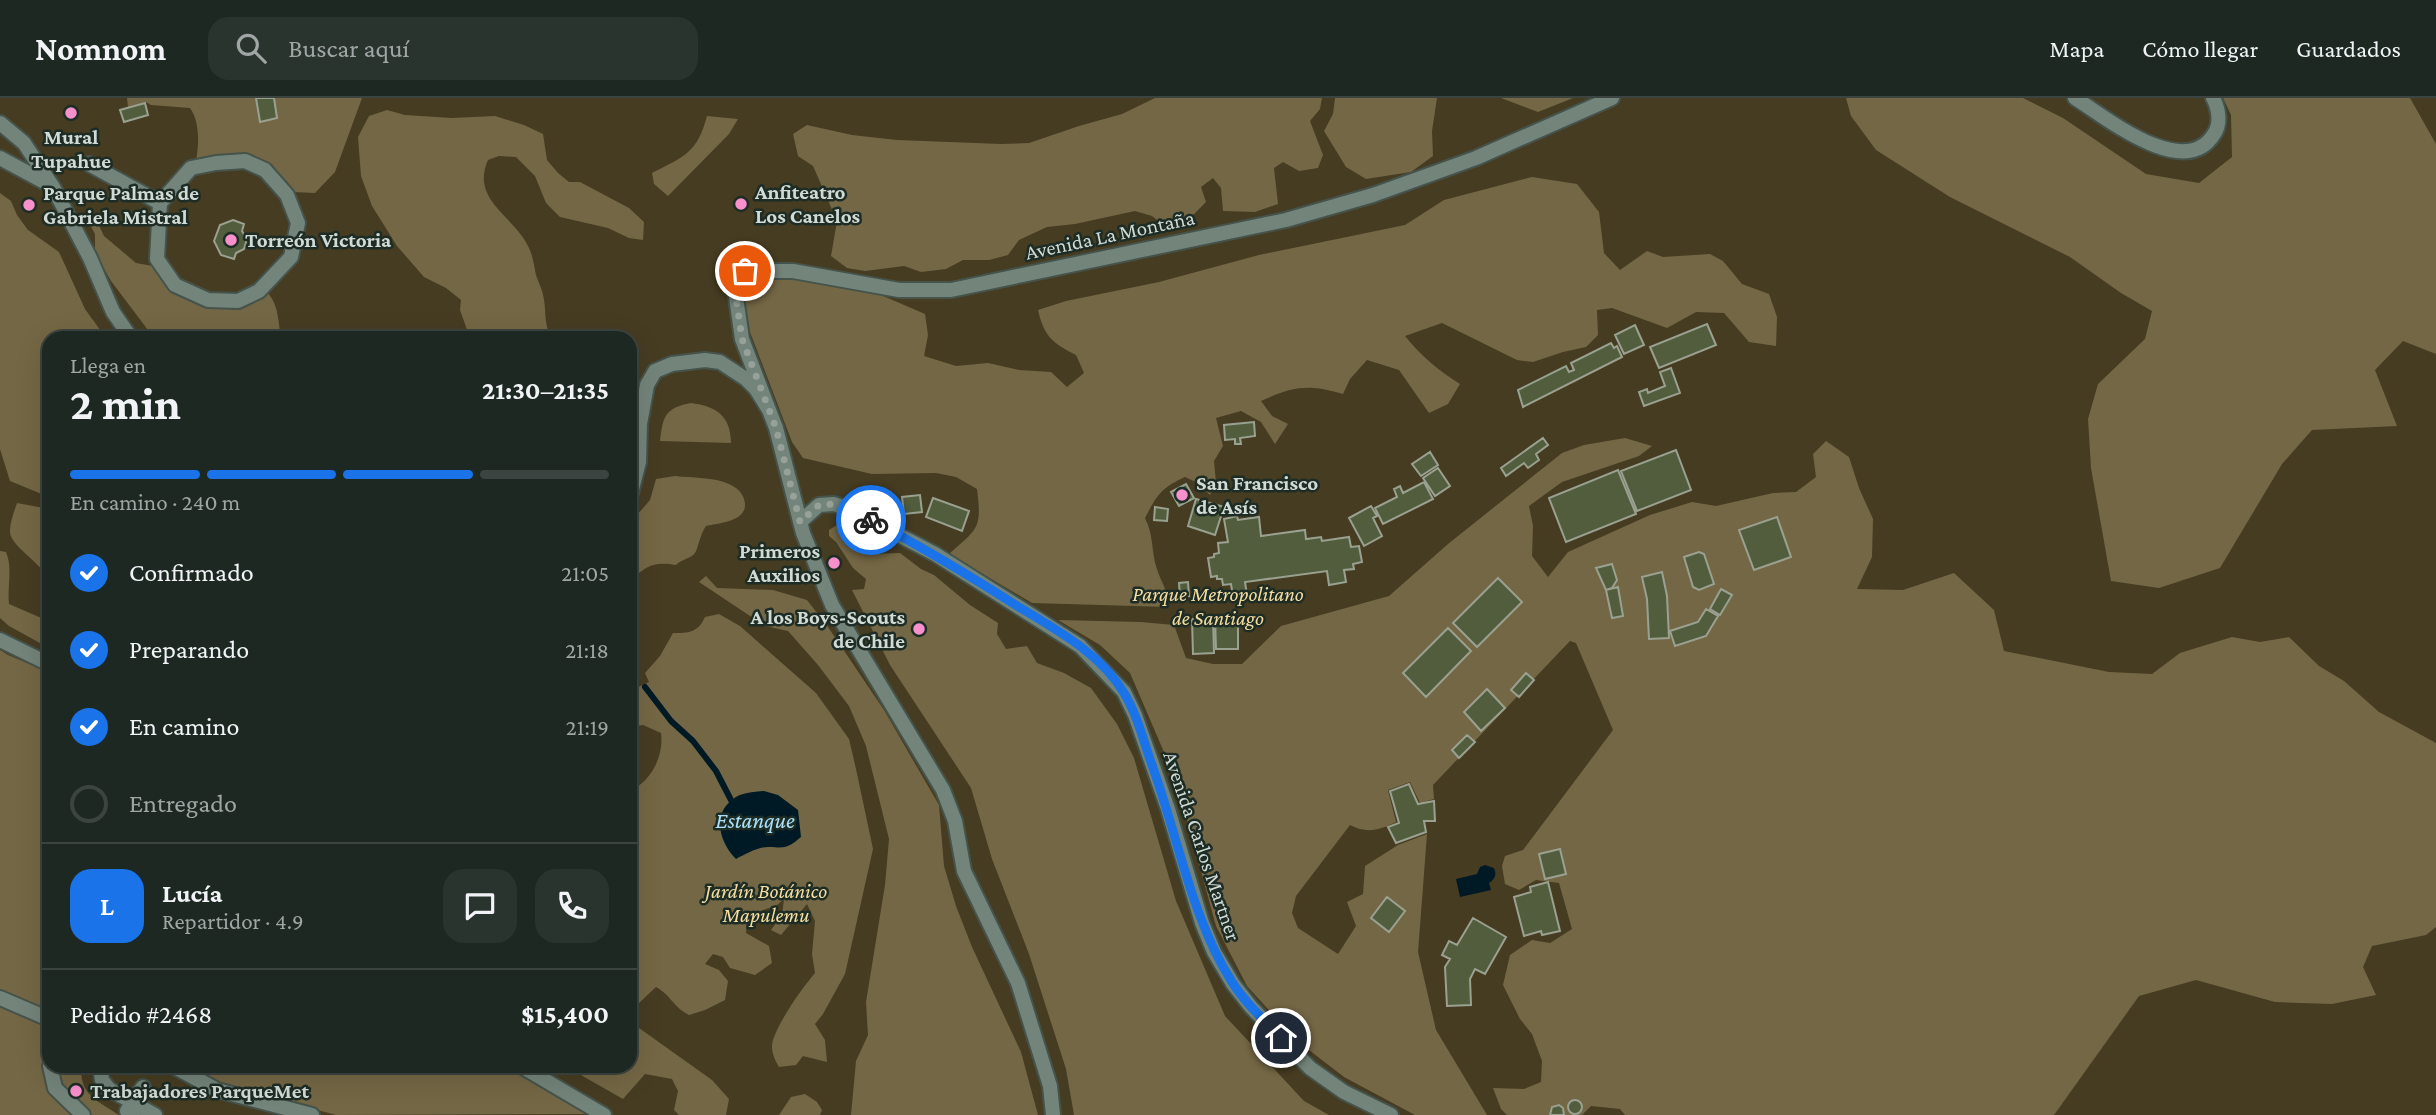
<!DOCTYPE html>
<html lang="es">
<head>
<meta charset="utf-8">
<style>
  :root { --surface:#1d2822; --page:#2a342f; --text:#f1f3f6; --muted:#a0a6a5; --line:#3b4440; --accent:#1a73e8 }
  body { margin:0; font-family:"Crimson Pro",serif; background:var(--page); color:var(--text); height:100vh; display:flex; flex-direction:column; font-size:26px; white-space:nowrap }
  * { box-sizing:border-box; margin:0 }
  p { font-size:23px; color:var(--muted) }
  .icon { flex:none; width:38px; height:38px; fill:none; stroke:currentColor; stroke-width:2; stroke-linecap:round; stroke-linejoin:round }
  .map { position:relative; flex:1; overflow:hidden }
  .details { position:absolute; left:42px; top:233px; width:595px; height:742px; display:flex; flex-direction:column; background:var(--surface); border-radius:21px; box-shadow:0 7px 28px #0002,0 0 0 2px var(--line) }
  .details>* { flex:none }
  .pin { position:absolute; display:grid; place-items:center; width:60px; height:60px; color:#fff; margin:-30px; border:4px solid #fff; border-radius:50%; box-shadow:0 2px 7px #0007 }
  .courier { position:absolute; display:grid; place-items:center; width:70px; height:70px; margin:-35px; border:5px solid #1a73e8; border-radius:50%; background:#fff; color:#222; box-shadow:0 2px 9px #0007 }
  .summary em { font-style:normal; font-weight:700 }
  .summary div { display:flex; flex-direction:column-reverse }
  .summary { display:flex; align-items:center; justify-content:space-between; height:119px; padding:0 28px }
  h1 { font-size:46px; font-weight:700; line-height:52px }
  .bar { display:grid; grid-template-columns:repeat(4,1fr); gap:10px 7px; align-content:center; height:84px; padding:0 28px }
  .bar i { height:9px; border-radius:5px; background:var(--line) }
  .bar .selected { background:var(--accent) }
  .bar p { grid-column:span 4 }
  .line { display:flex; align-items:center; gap:18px; padding:0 28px; border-top:2px solid var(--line) }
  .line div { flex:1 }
  .round { display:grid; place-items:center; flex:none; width:74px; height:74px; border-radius:21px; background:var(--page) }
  ol { padding:0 28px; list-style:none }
  li { display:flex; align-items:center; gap:21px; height:77px }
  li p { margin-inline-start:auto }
  li .icon { padding:7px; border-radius:50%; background:var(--accent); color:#fff; stroke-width:4 }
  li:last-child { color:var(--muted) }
  li i { width:38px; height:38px; border:4px solid var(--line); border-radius:50% }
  header { display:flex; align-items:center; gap:42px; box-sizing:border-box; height:98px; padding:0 35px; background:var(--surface); border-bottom:2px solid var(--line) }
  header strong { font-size:33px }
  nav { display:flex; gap:38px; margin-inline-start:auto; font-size:24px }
  .search { width:490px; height:63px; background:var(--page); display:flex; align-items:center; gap:18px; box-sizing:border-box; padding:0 24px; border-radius:21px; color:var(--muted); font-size:26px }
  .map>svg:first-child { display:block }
  .green { fill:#463c22; fill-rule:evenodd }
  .forest { fill:#746745 }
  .water { fill:#001a25 }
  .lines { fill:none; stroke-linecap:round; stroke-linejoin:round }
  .stream { stroke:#001a25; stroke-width:6 }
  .building { fill:#525d3d; stroke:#9aa190; stroke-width:2 }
  .pedestrian-casing { stroke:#45534b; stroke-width:18 }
  .minor-casing { stroke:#45534b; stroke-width:18 }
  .pedestrian { stroke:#73847a; stroke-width:14 }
  .minor { stroke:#73847a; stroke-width:14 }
  .done { stroke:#96a19a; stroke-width:7; stroke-dasharray:0 12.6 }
  .route { stroke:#1a73e8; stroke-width:9 }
  .poi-dot { fill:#f890cc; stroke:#1d2c24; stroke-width:2.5 }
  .labels { text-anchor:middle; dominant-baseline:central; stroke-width:5; stroke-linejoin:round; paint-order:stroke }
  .poi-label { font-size:21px; font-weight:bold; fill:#d1dad4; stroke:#1d2c24; text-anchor:start }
  .street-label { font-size:21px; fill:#d1dad4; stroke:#1d2c24 }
  .park-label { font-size:21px; font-style:italic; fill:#f5dda0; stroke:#1d2c24 }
  .water-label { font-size:23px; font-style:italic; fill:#aae0fa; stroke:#1d2c24 }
</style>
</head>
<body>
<header>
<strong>Nomnom</strong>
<div class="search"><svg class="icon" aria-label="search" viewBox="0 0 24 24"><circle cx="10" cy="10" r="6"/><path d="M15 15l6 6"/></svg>Buscar aquí</div>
<nav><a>Mapa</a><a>Cómo llegar</a><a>Guardados</a></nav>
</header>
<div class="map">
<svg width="2436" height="1017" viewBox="0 0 2436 1017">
  <rect width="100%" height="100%" fill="#27362d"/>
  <path class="green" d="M0 0H2436V1017H0ZM49 240H630V968H49Z"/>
  <path class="forest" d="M127 0H362L335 74 315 95 293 94 270 68 196 63C199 46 200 24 190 10L151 7 146 4 128 9Z
    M1155 0H1322L1320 11 1310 23 1323 57 1318 70 1299 73 1283 64 1274 70 1278 106 1255 114 1223 113 1221 90 1213 80 1201 89 1206 104 1192 118 1170 132 1152 118 1135 113 1075 126 1047 129 1019 142 1008 157 989 162H963L946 171 921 174 904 168 865 173 847 170 831 158 837 123 813 68 798 58 793 36 807 27 852 37 897 42 1001 46 1029 45 1079 28 1122 16Z
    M1335 0H1437L1432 33 1433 58 1411 74 1366 81 1346 69 1324 33 1333 16Z
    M1501 0H1573L1538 14Z
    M1846 0H2023L2063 20 2146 76 2199 85 2232 59 2231 17 2223 0H2410L2436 46V256L2403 243 2375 272 2397 328 2312 332 2282 366 2220 470 2159 490 2111 483 2091 370 2088 321 2098 286 2145 241 2152 213 2121 195 2070 159 1950 99 1876 52 1851 18Z
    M387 12 405 17 452 20 495 18 524 27 543 36 547 62 558 75 569 84H580L629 110 644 124 643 142 629 140 608 130 560 119 546 105 535 78 516 59 499 58 488 62C470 103 515 118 529 150 533 158 534 168 536 177 538 184 542 190 543 197 547 213 543 226 552 240H470L460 212 461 202 446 190 424 179 397 148 372 108 361 78 358 39 369 18Z
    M707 18 738 21 729 36 668 98 654 86 652 75C685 58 697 55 707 18Z
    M1532 79 1577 86 1599 114 1604 155 1620 172 1647 153 1663 159 1710 156 1723 163 1742 186 1769 196 1777 219 1776 248 1749 244 1724 215 1696 214 1667 230 1612 210 1597 212 1598 237 1586 249 1563 254 1533 264 1517 262 1442 225 1405 238C1421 258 1438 272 1460 286L1448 306 1429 315 1399 272 1367 262 1350 281 1343 296C1308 286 1294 288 1261 303L1272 318 1288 326 1275 346 1261 324 1241 313 1216 320 1223 348 1214 363 1216 385 1210 397 1198 385 1185 379C1161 390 1157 397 1145 420 1154 437 1151 454 1157 471 1162 487 1168 490 1168 509L1032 505 949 456C978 430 982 431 977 391L956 379 936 375 872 376 803 360 792 344 750 234 745 204 759 181 805 182 874 194 925 216 928 237 924 258 956 268 988 265 1019 272 1051 274 1067 289 1084 275 1076 257C1052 245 1044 238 1038 212L1066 203 1159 184 1259 157 1405 127 1444 102Z
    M0 95 11 103 17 117 28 132 59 154 85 211 106 240H49V399L10 383 0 351Z
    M90 116 94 117 104 138 136 165 153 168 204 207 268 195C279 208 278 224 281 240H154L111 183 95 155V136L86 120Z
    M691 305C716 308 731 318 731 345L660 343C663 318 665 310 691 305Z
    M1625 340 1652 348 1639 358 1562 384 1529 408 1533 428 1532 458 1548 479 1568 454 1650 417 1692 404 1716 408 1773 395 1796 394 1816 379 1813 356 1826 343 1849 359 1859 390 1873 421 1872 459 1857 491 1903 492 1954 475 1994 512 2004 553 2109 574 2152 576 2180 555 2232 539 2260 544 2289 539 2319 568 2344 583 2379 614 2436 645V829L2426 837 2372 848 2363 869 2376 897 2332 906 2275 904 2196 882 2139 898 2054 1017H1625L1620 1011 1591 1008 1582 1017H1507L1501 1011 1493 990 1524 991 1541 984 1542 963 1532 936 1520 921 1503 887 1510 857 1532 842 1550 845 1572 831 1559 785 1536 782 1519 792 1505 786 1502 768 1505 758 1523 752 1613 632 1576 545 1570 543 1433 687 1434 701 1420 705 1410 684 1388 692 1396 724C1380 732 1367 736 1350 727L1296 798 1292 815 1298 830 1338 856 1356 828 1347 804 1363 796 1365 768 1398 747 1427 736 1418 854 1436 932 1487 1017H1415L1344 979 1296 942 1247 888 1216 828 1176 682 1130 575 1100 547 1058 522 1141 524 1174 527 1186 560 1213 566H1242L1281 528 1389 498 1448 446 1562 355 1584 347Z
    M675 378C692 380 714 379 729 386 736 389 742 394 744 401 751 423 720 425 706 428 700 436 698 451 695 455 691 461 681 461 676 467 653 463 647 468 630 482V425L650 402 656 381Z
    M17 405 49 411V498C49 490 48 483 45 476 38 463 9 446 10 433 10 424 14 414 17 405Z
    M837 427 846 431 869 456 900 455 921 471 934 477 970 507 998 525 997 536 1006 551 1027 548 1037 565 1064 575 1091 590 1117 626 1134 660 1176 803 1225 918 1304 1003 1329 1017H1074L1066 971 1029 856 992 761 971 690 890 567 852 492 864 491 866 481 853 470 836 444 829 438V432Z
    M0 453 6 454C13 471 7 488 9 506L46 522 49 499V550L9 528 0 520Z
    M706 478 717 490 773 492 807 502 828 529 884 612 939 707 944 768 956 808 972 849 1021 954 1038 1017H851L856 963 868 937 866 904 885 787 889 741 866 648 849 608 818 567 788 533 765 528 699 484Z
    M719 516 740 528 816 595 849 641 856 671 873 751 845 876 823 916 815 926 825 942 827 964 803 958 796 967 779 969C774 961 770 951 773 942 779 923 802 890 815 875L812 856 815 823 807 806 781 837 771 832 782 817 784 801 776 808 747 817 746 835 769 848 772 865 755 877 730 870 723 859 713 856 705 866 719 872 728 883 725 902 705 912 689 917C672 908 673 899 656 889L638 906 639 930 712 982 729 1001 726 1017H679L674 1012 678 993 672 981 645 976 623 1001 565 968H630V693C652 683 664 657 661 635L643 627 630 629V593L649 584 645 575 660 558 673 535C688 535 698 535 705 519Z
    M0 552 8 557 49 574V968H81C80 998 97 1002 119 1017H0Z
    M188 968H506L588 1016 336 1017 220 986Z
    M805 996 817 1004 822 1012 820 1017H779L791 999Z"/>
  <path class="water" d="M764 693 778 697 798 712 801 739C788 750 786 750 770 749 760 748 745 756 736 761 721 746 711 718 732 702 741 694 753 694 764 693Z
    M1485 767 1494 770C1497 777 1495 781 1489 785L1491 792 1460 799 1456 781 1477 776 1480 769Z"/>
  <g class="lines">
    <path class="stream" d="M645 589 671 623 693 643 716 673 731 702"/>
  </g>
  <path class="building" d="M256 0H274L277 20 260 24Z
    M145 5 148 17 124 24 120 12Z
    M233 122 244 126 242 133 247 141 244 151 236 155 234 161 221 157 214 143 220 127Z
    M1707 226 1716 247 1659 270 1650 249Z
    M1635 227 1644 247 1624 256 1615 237Z
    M1611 245 1614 250 1617 248 1622 259 1523 309 1518 292 1566 268 1569 274 1574 272 1571 265Z
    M1671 270 1680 295 1644 308 1639 294 1647 291 1648 295 1665 288 1660 274Z
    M1254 324 1255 338 1240 340 1241 346H1235V341L1225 342 1224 327Z
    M1543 340 1548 347 1536 356 1539 362 1528 370 1524 365 1506 378 1501 370Z
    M1676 352 1691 392 1637 413 1621 373Z
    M1430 354 1438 367 1421 378 1412 366Z
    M1438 370 1450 388 1435 398 1423 380Z
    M1618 372 1636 416 1566 444 1549 400Z
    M1424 384 1433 401 1383 426 1375 410 1397 399 1394 391 1400 388 1403 395Z
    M1186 386 1194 400 1179 408 1171 394Z
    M920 397 922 414 904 416 902 399Z
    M933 400 969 413 962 433 926 419Z
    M1196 401 1224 409 1215 437 1188 428Z
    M1371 408 1377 418 1373 420 1382 438 1364 448 1349 420Z
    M1155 409 1168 411 1167 423 1154 422Z
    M1237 418 1238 422 1259 419 1261 438 1305 432 1306 441 1321 439 1322 443 1349 439 1351 449 1359 448 1362 464 1353 466 1354 471 1344 472 1346 484 1329 487 1327 473 1245 484 1247 497 1233 499 1231 486 1223 487 1222 481H1217V478L1211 479 1208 460 1214 459V456L1219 455 1218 445 1228 444 1224 421Z
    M1777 419 1791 459 1754 472 1739 432Z
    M1699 454 1704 456 1714 486 1699 492 1693 489 1684 459Z
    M1612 466 1617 482 1612 490 1606 492 1596 470Z
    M1662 474 1667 498 1669 540 1649 541 1647 501 1642 479Z
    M1498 480 1522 504 1477 549 1453 525Z
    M1188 484 1189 498 1180 499 1179 485Z
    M1618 489 1623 518 1612 520 1606 492Z
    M1721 491 1732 497 1720 517 1710 511Z
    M1706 511 1718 518 1706 538 1675 548 1670 533 1698 524Z
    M1215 519H1238V551H1216Z
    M1213 520 1214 555 1193 556 1192 521Z
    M1448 530 1471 553 1426 599 1403 575Z
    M1526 575 1534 582 1519 599 1511 592Z
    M1487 591 1505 610 1481 633 1464 614Z
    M1467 637 1475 644 1459 660 1452 652Z
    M1409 686 1418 706 1434 703 1435 723H1424L1426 734 1396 745 1388 729 1399 725 1390 693Z
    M1560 751 1566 776 1545 781 1539 756Z
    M1548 784 1560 833 1542 837 1541 833 1524 838 1514 799 1531 794 1530 789Z
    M1387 799 1405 813 1389 834 1371 820Z
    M1473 820 1506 839 1485 876 1475 871 1470 881 1471 907 1447 908 1445 869 1450 861 1442 857 1449 843 1457 847Z
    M1568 1009a7 7 0 1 1 14 0a7 7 0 1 1-14 0Z
    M1559 1007 1563 1010 1564 1017H1550L1552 1009Z"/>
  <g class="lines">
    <g class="pedestrian-casing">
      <path id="pedestrian" d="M89 66 160 105 157 161 175 187 208 202 238 203 259 193 291 159 298 125 287 97 265 72 245 63 216 65 191 70 160 105
        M0 542 49 566
        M0 900 49 921
        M50 968 55 990 83 1017
        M521 968 604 1017
        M133 1017 127 1013 143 989"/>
    </g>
    <g class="minor-casing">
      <path id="minor" d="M2075 0C2105 19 2185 84 2214 36 2221 26 2219 11 2213 0
        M0 25 24 45 53 89 90 160 113 214 131 240
        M0 60 52 88
        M769 312 742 241 734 185 737 178 745 173H793L899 192H951L1286 122 1373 97 1476 60 1612 0
        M630 399 639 364 640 326 647 287 655 273 672 266 705 262 720 264 746 281 756 291 769 312 776 330 803 435 832 507 943 692 955 723 964 773 1018 885 1050 988 1053 1017
        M800 424 819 407 834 406 851 412 935 456 1080 548 1124 594 1135 617 1168 711 1202 825 1214 854 1233 886 1251 909 1310 970 1344 994 1391 1017
        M100 968 102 982 109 991 155 1017
        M173 968 217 992 312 1017"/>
    </g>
    <use href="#pedestrian" class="pedestrian"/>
    <use href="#minor" class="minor"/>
  </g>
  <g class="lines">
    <path class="done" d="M745 173 737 178 734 185 742 241 776 330 800 424 819 407 834 406 871 422"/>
    <path class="route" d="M871 422C920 448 967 476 1014 506 1053 530 1100 554 1124 595 1138 618 1144 645 1153 670 1178 739 1192 822 1232 884 1245 905 1264 922 1281 940"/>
  </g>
  <g class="poi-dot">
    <circle cx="71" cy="15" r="7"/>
    <circle cx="741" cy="106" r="7"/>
    <circle cx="29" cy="107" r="7"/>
    <circle cx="231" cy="142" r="7"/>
    <circle cx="1182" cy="397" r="7"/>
    <circle cx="834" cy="465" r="7"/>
    <circle cx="919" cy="531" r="7"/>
    <circle cx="76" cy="993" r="7"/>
  </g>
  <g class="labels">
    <g class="poi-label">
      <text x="71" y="39" text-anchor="middle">Mural<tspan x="71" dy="24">Tupahue</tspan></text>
      <text x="755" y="94">Anfiteatro<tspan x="755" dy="24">Los Canelos</tspan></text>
      <text x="43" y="95">Parque Palmas de<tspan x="43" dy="24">Gabriela Mistral</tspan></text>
      <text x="245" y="142">Torreón Victoria</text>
      <text x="1196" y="385">San Francisco<tspan x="1196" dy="24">de Asís</tspan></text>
      <text x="820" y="453" text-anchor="end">Primeros<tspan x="820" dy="24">Auxilios</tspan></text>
      <text x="905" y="519" text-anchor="end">A los Boys-Scouts<tspan x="905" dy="24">de Chile</tspan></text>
      <text x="90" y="993">Trabajadores ParqueMet</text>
    </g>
    <g class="street-label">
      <text transform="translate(1110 137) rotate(-12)">Avenida La Montaña</text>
      <text transform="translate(1202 748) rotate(71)">Avenida Carlos Martner</text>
    </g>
    <g class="park-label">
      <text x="1218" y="496">Parque Metropolitano<tspan x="1218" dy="24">de Santiago</tspan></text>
      <text x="766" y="793">Jardín Botánico<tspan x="766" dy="24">Mapulemu</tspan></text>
    </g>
    <g class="water-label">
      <text x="755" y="722">Estanque</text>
    </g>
  </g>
</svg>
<div class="pin" style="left:745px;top:173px;background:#ea580c"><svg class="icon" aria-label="bag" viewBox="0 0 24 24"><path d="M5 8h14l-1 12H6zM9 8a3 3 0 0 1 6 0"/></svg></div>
<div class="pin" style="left:1281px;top:940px;background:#1f2937"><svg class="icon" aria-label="home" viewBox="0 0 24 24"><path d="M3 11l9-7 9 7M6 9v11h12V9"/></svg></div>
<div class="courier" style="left:871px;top:422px"><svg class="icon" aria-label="bike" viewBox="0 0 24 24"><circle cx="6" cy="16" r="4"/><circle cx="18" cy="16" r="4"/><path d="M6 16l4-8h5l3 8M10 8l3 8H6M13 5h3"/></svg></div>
<section class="details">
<div class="summary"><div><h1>2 min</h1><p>Llega en</p></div><em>21:30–21:35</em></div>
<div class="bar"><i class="selected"></i><i class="selected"></i><i class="selected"></i><i></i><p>En camino · 240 m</p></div>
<ol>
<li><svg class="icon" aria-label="check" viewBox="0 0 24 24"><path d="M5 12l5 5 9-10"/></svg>Confirmado<p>21:05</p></li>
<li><svg class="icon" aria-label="check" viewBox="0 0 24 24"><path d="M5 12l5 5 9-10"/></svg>Preparando<p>21:18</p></li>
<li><svg class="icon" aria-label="check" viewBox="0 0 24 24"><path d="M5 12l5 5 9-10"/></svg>En camino<p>21:19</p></li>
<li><i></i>Entregado</li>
</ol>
<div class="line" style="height:126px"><b class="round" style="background:var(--accent);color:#fff">L</b><div><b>Lucía</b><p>Repartidor · 4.9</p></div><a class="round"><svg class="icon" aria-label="chat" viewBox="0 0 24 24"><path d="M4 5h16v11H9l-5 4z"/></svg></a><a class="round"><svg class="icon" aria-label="phone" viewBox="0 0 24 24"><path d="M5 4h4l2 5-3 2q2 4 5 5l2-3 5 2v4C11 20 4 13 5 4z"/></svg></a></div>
<div class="line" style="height:91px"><div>Pedido #2468</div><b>$15,400</b></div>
</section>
</div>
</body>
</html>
